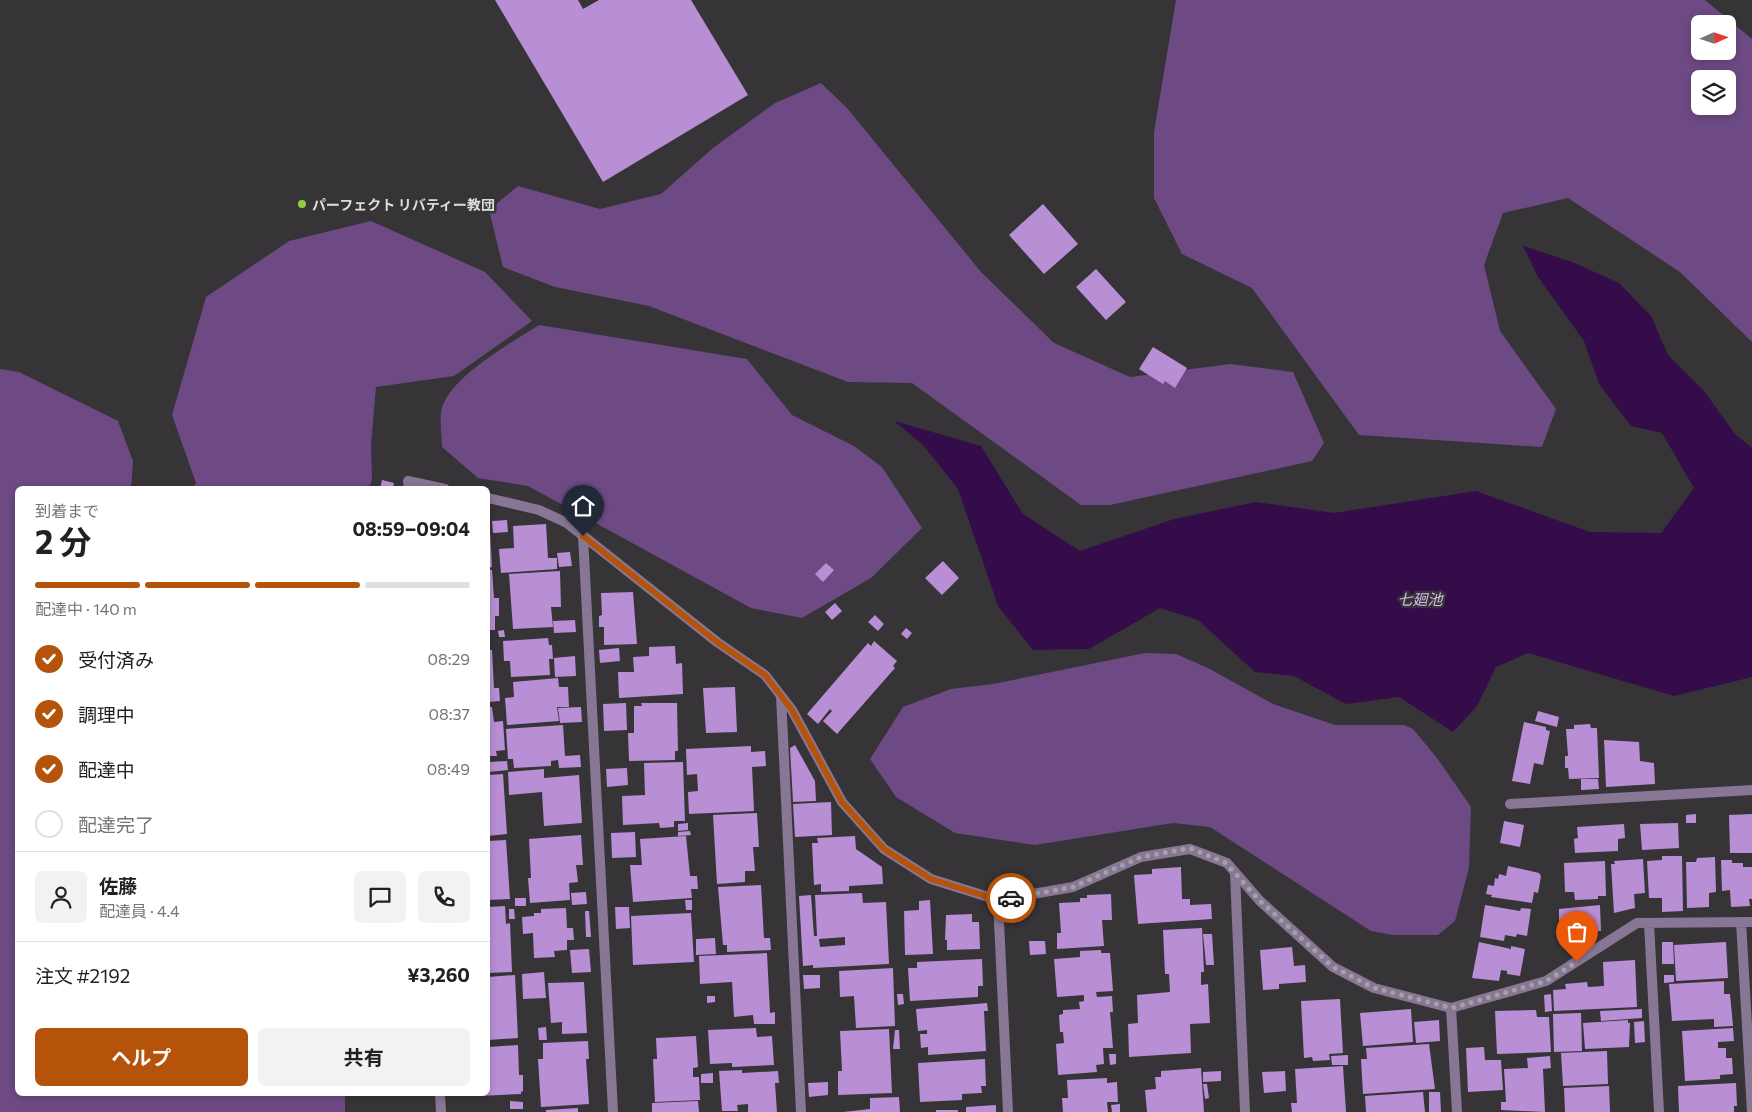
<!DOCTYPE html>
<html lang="ja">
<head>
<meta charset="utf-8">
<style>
  :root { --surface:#fff; --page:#f2f2f2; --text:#202124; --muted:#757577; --line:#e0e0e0; --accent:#b45309 }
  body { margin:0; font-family:Commissioner,"Noto Sans JP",sans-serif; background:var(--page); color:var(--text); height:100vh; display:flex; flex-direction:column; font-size:19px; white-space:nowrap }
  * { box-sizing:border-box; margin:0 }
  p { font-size:16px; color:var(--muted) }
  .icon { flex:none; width:28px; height:28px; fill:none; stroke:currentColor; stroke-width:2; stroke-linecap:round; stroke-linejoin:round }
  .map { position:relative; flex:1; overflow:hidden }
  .details { position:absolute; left:15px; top:486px; width:475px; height:610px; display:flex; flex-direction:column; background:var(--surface); border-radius:8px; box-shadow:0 2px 8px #0003 }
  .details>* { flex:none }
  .needle { width:32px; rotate:87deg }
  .tools { position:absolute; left:1691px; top:15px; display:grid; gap:10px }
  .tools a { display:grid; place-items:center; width:45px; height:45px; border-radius:8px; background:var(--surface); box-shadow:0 2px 8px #0003; font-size:25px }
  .pin { position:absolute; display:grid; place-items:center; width:42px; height:42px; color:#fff; margin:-51px -21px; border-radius:50% 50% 50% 0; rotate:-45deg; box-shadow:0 0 5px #0007 }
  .pin .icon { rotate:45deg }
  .courier { position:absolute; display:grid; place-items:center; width:50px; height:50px; margin:-25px; border:4px solid #b45309; border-radius:50%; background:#fff; color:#222; box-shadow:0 1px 6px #0007 }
  .head em { font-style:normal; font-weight:700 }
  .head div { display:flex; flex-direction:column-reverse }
  .head { display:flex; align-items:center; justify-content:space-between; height:85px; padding:0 20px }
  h1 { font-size:32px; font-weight:700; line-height:38px }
  .bar { display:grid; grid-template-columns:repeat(4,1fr); gap:8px 5px; align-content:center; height:60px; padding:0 20px }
  .bar i { height:6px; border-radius:4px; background:var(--line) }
  .bar .selected { background:var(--accent) }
  .bar p { grid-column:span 4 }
  .line { display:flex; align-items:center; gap:12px; padding:0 20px; border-top:1px solid var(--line) }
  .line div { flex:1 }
  .round { display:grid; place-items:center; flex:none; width:52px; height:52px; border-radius:8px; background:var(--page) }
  ol { padding:0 20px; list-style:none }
  li { display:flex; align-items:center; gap:15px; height:55px }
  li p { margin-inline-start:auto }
  li .icon { padding:5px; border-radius:50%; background:var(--accent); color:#fff; stroke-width:4 }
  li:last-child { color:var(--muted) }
  li i { width:28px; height:28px; border:2px solid var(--line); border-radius:50% }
  .button { display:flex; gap:10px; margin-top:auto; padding:10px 20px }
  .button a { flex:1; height:58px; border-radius:8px; background:var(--accent); color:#fff; font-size:20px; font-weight:700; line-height:58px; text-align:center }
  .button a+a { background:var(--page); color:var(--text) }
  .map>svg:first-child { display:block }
  .green { fill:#6d4a84; fill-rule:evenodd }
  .water { fill:#350c4a }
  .building { fill:#b88ed5; fill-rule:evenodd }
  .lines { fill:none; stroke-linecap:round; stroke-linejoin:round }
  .minor { stroke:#877694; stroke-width:10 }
  .tertiary { stroke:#877694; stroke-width:10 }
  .done { stroke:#a3a1a3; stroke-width:5; stroke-dasharray:0 9 }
  .route { stroke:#b45309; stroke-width:6 }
  .poi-dot { fill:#8ece43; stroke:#363437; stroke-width:2 }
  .labels { text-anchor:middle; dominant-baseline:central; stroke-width:5; stroke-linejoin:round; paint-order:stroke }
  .poi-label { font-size:14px; font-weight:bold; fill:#dddcdd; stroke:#363437; text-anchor:start }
  .water-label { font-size:15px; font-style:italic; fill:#dbbaf2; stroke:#363437 }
</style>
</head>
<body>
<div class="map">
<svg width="1752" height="1112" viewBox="0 0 1752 1112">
  <rect width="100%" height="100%" fill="#363437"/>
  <path class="green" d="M1176 0H1705L1752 39V342L1680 272 1568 198 1503 213 1484 265 1500 331 1556 409 1542 447 1359 435 1252 288 1182 254 1154 198V132ZM1700 24H1728V51H1700ZM1700 79H1728V106H1700Z
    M821 83 847 108 981 272 1054 343 1130 377 1230 364 1293 372 1324 443 1312 461 1110 505H1081L912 383 848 382 649 306 555 287 503 267 489 210 518 186 600 209 661 194 713 148 775 103Z
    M371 221 485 272 532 321 454 376 376 387 371 444 372 479 369 489H192L196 483 172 415 206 297 289 241Z
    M539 325 747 359 792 415 854 446 882 467 922 528 871 578 802 618 751 608 528 486 478 478 442 447C442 436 439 419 442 408 451 376 511 343 539 325Z
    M0 369 19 372 118 421 133 461 131 489H18V1094H345V1112H0Z
    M1145 653 1176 654 1208 668 1273 704 1335 725H1404L1413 729 1437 758 1471 807 1469 868 1455 921 1438 935H1392L1371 931 1210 827 1173 823 1035 845 955 833 896 797 870 759 903 707 951 689 993 684Z"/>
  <path class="water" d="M1523 246 1572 262 1619 283 1651 316 1668 355 1704 391 1735 434 1752 448V677L1674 696 1528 653 1496 667 1477 706 1453 732 1399 697 1346 704 1294 676 1255 672 1198 620 1160 608 1089 649 1033 650 998 606 958 489 923 445 894 421 981 446 1023 514 1080 551 1174 519 1256 502 1334 513 1476 491 1590 532 1661 533 1694 488 1662 433 1631 426 1599 384 1584 341 1538 277Z"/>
  <path class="building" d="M495 0H578L583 9 599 0H691L748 95 603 182Z
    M1043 204 1078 244 1044 274 1009 235Z
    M1096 269 1126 302 1106 320 1076 287Z
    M1153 347 1187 368 1175 388 1165 381 1163 384 1139 369Z
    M382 480 394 483 393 489H380Z
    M488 513H489L492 567 488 568Z
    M507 520 508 532 493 533 492 521Z
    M546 524 548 558H557V569L501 573 499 549 514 548 513 526Z
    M570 552 572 566 559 567 557 553Z
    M943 561 959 578 942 595 925 578Z
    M826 563 834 570 823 582 815 574Z
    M488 570H492L494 598H499V616H495V630H488Z
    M560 571 561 607H551L553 627 513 629 509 574Z
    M633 592 637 644 604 645V627H599V616L602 615 601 593Z
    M835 603 842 611 832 620 825 612Z
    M875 615 884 624 878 631 868 622Z
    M575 620 576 632 554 633 553 621Z
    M906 628 912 633 907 639 901 634Z
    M504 630 505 637H499L498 631Z
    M548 638 549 645H552L553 659H549L550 675 511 677 510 661H504L503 641Z
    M874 641 897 661 893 666 895 668 837 734 823 721 832 711 830 709 818 724 807 714 868 643 871 646Z
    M675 646 676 664 682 663 683 694 619 698 618 672H634L633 657 649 656V647Z
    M619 648 620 661 600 663 599 650Z
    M488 650H492L494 688H499L500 701 488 702Z
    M575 656 576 676 555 677 554 658Z
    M558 678 559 687H568L569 707H557L559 721 507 725 505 698 514 697 513 682Z
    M735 687 737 732 706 733 703 688Z
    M626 703 627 730 604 731 603 704Z
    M641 703H677L678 751H675V760L629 761 628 733H634V706H642Z
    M488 707H492L494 722 503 721 505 750 496 751 497 756H488Z
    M581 707 582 722 560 723 558 708Z
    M1538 711 1559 717 1557 727 1535 721Z
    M1524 722 1546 727V730L1550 731 1543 765 1534 763 1530 784 1512 781Z
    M1590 724 1591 728H1597L1599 778 1569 779 1568 768H1565V756H1568L1566 729H1574V725Z
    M563 725 565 756 580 755 581 767 559 768 558 760 551 761V766L514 768 513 759H508L506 729Z
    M1604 740 1639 742 1640 761 1654 763 1655 784 1606 787Z
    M795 745 815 781 816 801 793 802 790 748Z
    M751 746V752L765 751 766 766 752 767 754 811 689 814 688 792 698 791 697 774 687 775 686 749Z
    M507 761 508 770 488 772V762Z
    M683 762 685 821H674V827L660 828 659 823 623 825 622 796 645 795 644 763Z
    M627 768 628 785 607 787 606 769Z
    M544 769V778L579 775 582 823 544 826 542 792 509 795 508 772Z
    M503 774 507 834 488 836V775Z
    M1581 779H1598L1599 789 1581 790Z
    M831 802 832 835 795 837 793 804Z
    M757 813 759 847H753L755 871H745V882L717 884 713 815Z
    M1696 814V823H1686V815Z
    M1752 814V853H1730L1729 815Z
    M1504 821 1524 825 1520 847 1500 843Z
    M688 823V830L678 831V824Z
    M1678 823 1679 848 1642 850 1640 824Z
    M1624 824 1625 838 1618 839V851L1575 853 1574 839 1578 838 1577 827Z
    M690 831 691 835 678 836V832Z
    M635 832 636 857 612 858 611 833Z
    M581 835 583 865H576L578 882 569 883 570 900 530 903 528 878H531L529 839Z
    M686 836 690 876H697L698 889H691L692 898 633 902 630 865H642L640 839Z
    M855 836 856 849 882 867 883 884 849 886V891L821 892V884L814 885 812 843H818L817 838Z
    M506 840 510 899 488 900V841Z
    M1662 856H1682L1683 911 1662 912V898H1649L1647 861 1662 860Z
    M1715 857 1716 892 1709 893V907L1687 908 1686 862H1696L1697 858Z
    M1643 859 1645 893 1634 894 1635 908 1614 913 1611 864H1615L1614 861Z
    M1721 860H1732V863H1743V867H1752V899H1749L1750 906 1731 907 1730 890 1722 891Z
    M1605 861 1606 896H1598V899L1575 900 1574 892H1565L1564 863Z
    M1508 866 1539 873 1541 876 1538 893 1534 892 1532 903 1491 897 1492 895 1486 894 1488 885 1494 886 1495 878 1498 879 1499 874 1506 876Z
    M1181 867 1182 899H1190V905L1211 904 1212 919 1138 924 1134 875 1152 874V869Z
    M761 885 764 938H770L771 950 727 952V945H723L718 887Z
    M586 892 587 904 572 905 571 893Z
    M862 893 863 903 886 902 889 964 813 968V965L803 966 799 896 811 895 814 936H817L815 895ZM845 937V945L820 947 819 939Z
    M1111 894 1112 920H1102L1104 946 1057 949V933H1061L1059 903 1080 902V898H1087V895Z
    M515 898H526V906H515Z
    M685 900H692V910H686Z
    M930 900 933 954 905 955 904 911 919 910V901Z
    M1485 905 1520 911 1521 908 1531 909 1527 936 1517 934 1516 937 1505 935 1504 941 1480 937Z
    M1600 905 1601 931H1594V934L1578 935 1579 941 1559 943V909Z
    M505 906 506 924 510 923 512 972 488 973V907Z
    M615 907H629L630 928 616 929Z
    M566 908 567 928H573L574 940H567V950L554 951 555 957 534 958 533 933 523 934 522 917 534 916V913H541V909Z
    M509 909H514L515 919H509Z
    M585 911H589L591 937H586Z
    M691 913 694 962 633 965 631 916Z
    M972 914V922H979L980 949 947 950V940H945L946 915Z
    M1202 928 1204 972H1201V985L1208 984 1210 1023 1190 1024 1191 1053 1129 1057 1128 1024 1138 1023 1137 995 1170 992 1169 974H1165L1163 930Z
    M1203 934H1212L1214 965H1206Z
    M715 938 716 954 696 955V939Z
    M1029 941H1045L1046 954 1030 955Z
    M1479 942 1511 949V946L1525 949 1520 976 1507 974V971L1501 970 1499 981 1472 978Z
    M1662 942H1673L1674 964H1662Z
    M1726 942 1728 978 1676 981 1674 945Z
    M1292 947 1294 966 1305 965 1306 982 1279 984V989L1263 990 1260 950Z
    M589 949 591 972 572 973 570 950Z
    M1101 950V953H1110L1113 991 1096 992 1097 997 1112 996 1113 1012H1110L1113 1048H1103L1104 1064 1096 1065 1097 1072 1058 1075 1056 1044 1064 1043 1063 1032H1060L1059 1015 1063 1014V1010L1080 1009 1079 1002 1084 1001V995L1057 997 1054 959 1080 957V951Z
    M767 953 770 1013 775 1012V1024H754L753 1015 734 1017 732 982 700 984 699 956Z
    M982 959 983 986H978V997L910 1001 908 968H917V962Z
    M1635 960 1637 1007 1554 1011 1553 990 1566 989 1565 984 1587 982 1588 987 1604 986 1603 962Z
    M893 968 895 1026 856 1028 854 996 840 997 839 971Z
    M544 972 546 998 523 999 522 974Z
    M515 975 518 1038 488 1040V977Z
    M803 975H820V988L804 989Z
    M1664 975H1674V982L1664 983Z
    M1724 981V994H1730L1733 1026 1714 1027V1019L1672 1021 1669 984Z
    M584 982 587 1033 562 1034V1022L551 1023 548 983Z
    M897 994H903L904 1004 898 1005Z
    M1551 994 1552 1011 1545 1012 1544 995Z
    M707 996H715V1002L707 1003Z
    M1340 999 1343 1053 1329 1054 1330 1060 1313 1061 1312 1057 1304 1058 1301 1001Z
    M987 1003 988 1011H984L986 1051 928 1055V1047L921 1048 920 1034H927V1030L918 1031 916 1009Z
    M1411 1009 1413 1042 1363 1046 1360 1013Z
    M1642 1009V1018L1601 1021 1600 1011Z
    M1536 1010 1537 1017H1549L1551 1052 1497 1054 1495 1011Z
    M1581 1013 1582 1051 1554 1052 1553 1014Z
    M1439 1020 1440 1041 1416 1043 1414 1022Z
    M1628 1020V1023H1630L1629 1047 1585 1049 1583 1023Z
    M1644 1021 1645 1042 1635 1043 1634 1022Z
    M546 1027 547 1040H539L538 1028Z
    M756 1028 757 1037 772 1036 774 1065 732 1067V1063L710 1064 708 1030Z
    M1733 1028 1734 1041 1718 1042V1048H1726V1058H1732L1733 1074 1720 1075V1079L1685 1081 1682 1031Z
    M889 1029 892 1093 838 1095V1071H842L840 1031Z
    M895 1030H899L900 1049H893Z
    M696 1036 698 1067 693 1068V1077H699L700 1100 655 1102 653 1059H657L656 1038Z
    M588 1041 589 1059H586L589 1104 541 1107 538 1059H543V1043Z
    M1429 1044 1435 1089 1363 1094 1361 1059H1367L1366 1048Z
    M518 1045 519 1075H523V1091L521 1092V1094L479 1096V1094H488V1047Z
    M1484 1047 1485 1060H1501L1503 1090 1468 1092 1466 1048Z
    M1607 1051 1608 1084 1563 1086 1561 1053Z
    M1109 1054H1116V1064L1110 1065Z
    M1348 1055V1065H1332L1331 1056Z
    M1550 1056 1551 1068 1543 1069 1545 1112 1501 1110V1102H1506L1504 1069 1528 1068 1527 1058Z
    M985 1059 986 1086H981L982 1093 962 1094V1100L920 1102 918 1063Z
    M1343 1066 1346 1112H1292L1291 1103H1297L1295 1069Z
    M1201 1068 1204 1112H1147L1145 1090 1156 1089 1155 1077H1161V1071Z
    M742 1070V1073L778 1071 779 1083H775L777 1112H748V1104L737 1105 738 1111H722L719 1071Z
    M1221 1071V1081L1203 1082V1072Z
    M1285 1071 1286 1091 1264 1093 1262 1072Z
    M713 1073V1083H701V1074Z
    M1107 1078V1083L1117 1082 1118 1102H1107L1108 1112H1063L1062 1098H1068L1067 1080Z
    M828 1082V1095L809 1097 808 1083Z
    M1736 1083 1737 1106H1734V1112H1679L1678 1086Z
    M1203 1084H1207L1209 1098 1205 1099Z
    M1609 1086 1610 1112H1565L1564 1088Z
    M1423 1092 1425 1112H1366L1365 1096Z
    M1429 1092H1440L1441 1112H1429Z
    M899 1097 900 1112H843L870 1109V1098Z
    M510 1101 523 1102V1109H510Z
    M698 1101 699 1112H652V1103Z
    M1120 1104V1112H1112L1111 1105Z
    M996 1105V1112H966V1107Z
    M578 1108V1112H546V1110Z
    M936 1110H958V1112H936Z"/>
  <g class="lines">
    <path class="minor" d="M409 489 408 481 445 489
      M488 498 539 510 567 523 717 642 765 675 792 710 842 802 884 849 931 879 998 900 1073 887 1141 857 1190 849 1227 863 1260 901 1333 967 1374 988 1451 1008 1546 981 1637 923 1752 922
      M583 536 613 1112
      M781 696 801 1112
      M1510 804 1752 790
      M998 900 1008 1112
      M1741 922 1752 1112
      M1649 923 1659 1112
      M1451 1008 1457 1112
      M440 1094 441 1112"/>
    <path class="tertiary" d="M1235 873 1245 1112"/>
  </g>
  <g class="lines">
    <path class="done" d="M1011 898 1073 887 1141 857 1190 848 1226 863 1260 901 1333 967 1374 988 1452 1008 1546 981 1577 962"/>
    <path class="route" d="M583 536 717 642 765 675 792 710 842 802 884 849 931 879 998 900 1011 898"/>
  </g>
  <circle class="poi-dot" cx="302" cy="204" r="5"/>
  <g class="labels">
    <g class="poi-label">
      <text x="312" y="204">パーフェクト リバティー教団</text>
    </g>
    <g class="water-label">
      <text x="1420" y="599">七廻池</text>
    </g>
  </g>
</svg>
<div class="tools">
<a><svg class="needle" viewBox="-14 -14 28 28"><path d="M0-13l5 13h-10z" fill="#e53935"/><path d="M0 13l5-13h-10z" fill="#757577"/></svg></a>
<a><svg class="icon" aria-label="layers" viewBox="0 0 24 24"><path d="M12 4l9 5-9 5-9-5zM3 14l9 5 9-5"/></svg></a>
</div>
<div class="pin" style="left:1577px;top:962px;background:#ea580c"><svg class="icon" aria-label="bag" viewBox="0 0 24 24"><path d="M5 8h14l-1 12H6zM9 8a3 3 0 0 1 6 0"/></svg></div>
<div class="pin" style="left:583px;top:536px;background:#1f2937"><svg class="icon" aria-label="home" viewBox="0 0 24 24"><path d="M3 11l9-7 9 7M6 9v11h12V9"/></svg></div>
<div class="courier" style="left:1011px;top:898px"><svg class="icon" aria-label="car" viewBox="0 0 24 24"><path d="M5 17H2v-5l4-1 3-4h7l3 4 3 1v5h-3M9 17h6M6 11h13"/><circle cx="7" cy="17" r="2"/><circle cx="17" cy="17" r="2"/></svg></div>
<section class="details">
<div class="head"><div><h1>2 分</h1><p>到着まで</p></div><em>08:59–09:04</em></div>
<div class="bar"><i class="selected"></i><i class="selected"></i><i class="selected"></i><i></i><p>配達中 · 140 m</p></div>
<ol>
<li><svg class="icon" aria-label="check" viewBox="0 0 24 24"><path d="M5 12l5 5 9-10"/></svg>受付済み<p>08:29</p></li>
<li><svg class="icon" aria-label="check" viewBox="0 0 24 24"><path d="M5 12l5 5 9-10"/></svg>調理中<p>08:37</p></li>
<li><svg class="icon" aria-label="check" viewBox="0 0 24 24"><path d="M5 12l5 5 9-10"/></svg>配達中<p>08:49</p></li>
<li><i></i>配達完了</li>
</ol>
<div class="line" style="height:90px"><a class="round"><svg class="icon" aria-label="person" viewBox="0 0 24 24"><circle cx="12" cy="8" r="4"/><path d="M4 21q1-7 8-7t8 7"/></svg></a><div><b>佐藤</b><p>配達員 · 4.4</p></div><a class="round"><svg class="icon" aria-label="chat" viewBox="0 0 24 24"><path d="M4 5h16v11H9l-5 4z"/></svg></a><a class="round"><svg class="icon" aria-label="phone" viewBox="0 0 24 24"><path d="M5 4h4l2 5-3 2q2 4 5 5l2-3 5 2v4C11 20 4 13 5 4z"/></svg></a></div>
<div class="line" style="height:65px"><div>注文 #2192</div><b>¥3,260</b></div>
<div class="button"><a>ヘルプ</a><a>共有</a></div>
</section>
</div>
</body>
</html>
